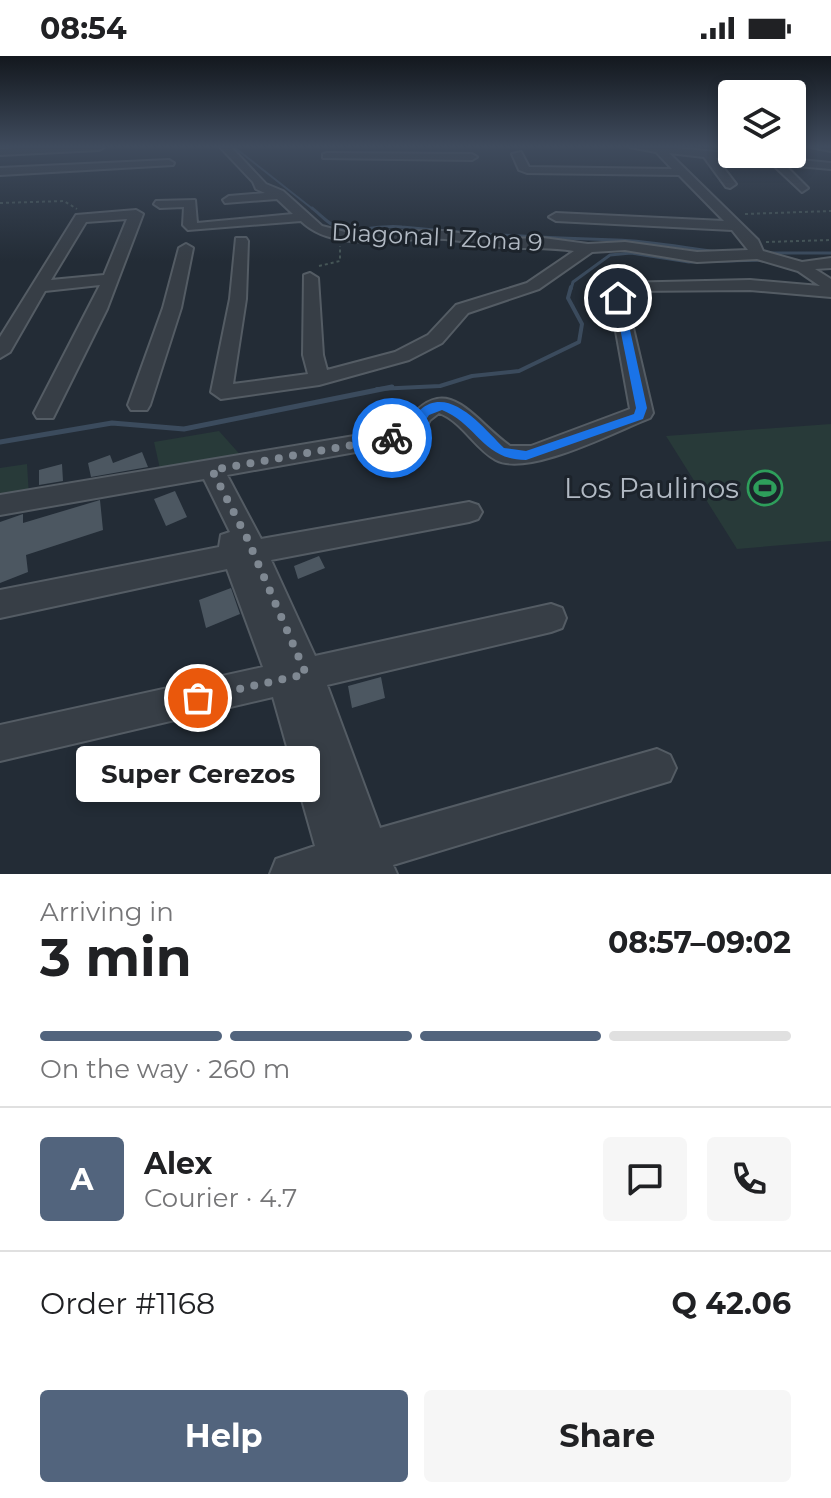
<!DOCTYPE html>
<html lang="en">
<head>
<meta charset="utf-8">
<style>
  :root { --surface:#fff; --page:#f6f6f6; --text:#202124; --muted:#757577; --line:#e0e0e0; --accent:#52647d }
  body { margin:0; font-family:Montserrat,sans-serif; background:var(--page); color:var(--text); height:100vh; display:flex; flex-direction:column; font-size:30px; white-space:nowrap }
  * { box-sizing:border-box; margin:0 }
  p { font-size:26px; color:var(--muted) }
  .icon { flex:none; width:44px; height:44px; fill:none; stroke:currentColor; stroke-width:2; stroke-linecap:round; stroke-linejoin:round }
  .map { position:relative; height:818px; overflow:hidden }
  .details { display:flex; flex-direction:column; background:var(--surface); flex:1 }
  .details>* { flex:none }
  .buttons { position:absolute; left:718px; top:24px; display:grid; gap:16px }
  .buttons a { display:grid; place-items:center; width:88px; height:88px; border-radius:8px; background:var(--surface); box-shadow:0 4px 12px #0003; font-size:40px }
  .pin { position:absolute; display:grid; place-items:center; width:68px; height:68px; color:#fff; margin:-34px; border:4px solid #fff; border-radius:50%; box-shadow:0 2px 8px #0007 }
  .courier { position:absolute; display:grid; place-items:center; width:80px; height:80px; margin:-40px; border:6px solid #1a73e8; border-radius:50%; background:#fff; color:#222; box-shadow:0 2px 10px #0007 }
  .bubble { position:absolute; height:56px; border-radius:8px; background:var(--surface); box-shadow:0 4px 12px #0003; font-size:26px; font-weight:700; line-height:56px; text-align:center }
  .head em { font-style:normal; font-weight:700 }
  .head div { display:flex; flex-direction:column-reverse }
  .head { display:flex; align-items:center; justify-content:space-between; height:136px; padding:0 40px }
  h1 { font-size:52px; font-weight:700; line-height:60px }
  .bar { display:grid; grid-template-columns:repeat(4,1fr); gap:12px 8px; align-content:center; height:96px; padding:0 40px }
  .bar i { height:10px; border-radius:6px; background:var(--line) }
  .bar .selected { background:var(--accent) }
  .bar p { grid-column:span 4 }
  .line { display:flex; align-items:center; gap:20px; padding:0 40px; border-top:2px solid var(--line) }
  .line div { flex:1 }
  .round { display:grid; place-items:center; flex:none; width:84px; height:84px; border-radius:8px; background:var(--page) }
  .action { display:flex; gap:16px; margin-top:auto; padding:16px 40px }
  .action a { flex:1; height:92px; border-radius:8px; background:var(--accent); color:#fff; font-size:32px; font-weight:700; line-height:92px; text-align:center }
  .action a+a { background:var(--page); color:var(--text) }
  .status { display:flex; justify-content:space-between; align-items:center; height:56px; padding:0 40px; background:var(--surface); direction:ltr }
  .status svg { height:22px; fill:currentColor }
  .map>svg:first-child { display:block }
  .green { fill:#283a39 }
  .lines { fill:none; stroke-linecap:round; stroke-linejoin:round }
  .stream-far3 { stroke:#3b4b5d; stroke-width:2 }
  .stream-far2 { stroke:#3b4b5d; stroke-width:3 }
  .stream-far1 { stroke:#3b4b5d; stroke-width:4 }
  .stream { stroke:#3b4b5d; stroke-width:5 }
  .building { fill:#4c5761 }
  .minor-casing { stroke:#545c64; stroke-width:4 }
  .path { stroke:#455556; stroke-width:2; stroke-dasharray:3 3; stroke-linecap:butt }
  .minor { fill:#373e46; fill-rule:evenodd }
  .route { fill:#1a73e8 }
  .done { stroke:#7f8892; stroke-width:8; stroke-dasharray:0 14.4 }
  .labels { text-anchor:middle; dominant-baseline:central; stroke-width:6; stroke-linejoin:round; paint-order:stroke }
  .far-street-label { font-size:24px; fill:#b1b9c3; stroke:#1c232b }
  .poi-label { font-size:28px; fill:#b1b9c3; stroke:#1c232b; text-anchor:end }
</style>
</head>
<body>
<div class="status"><b>08:54</b><svg viewBox="0 0 49 12"><path d="M0 12V9h3v3zM5 12V6h3v6zM10 12V3h3v9zM15 12V0h3v12zM26 1h20v11H26zM47 4h2v5h-2z"/></svg></div>
<div class="map">
<svg width="831" height="818" viewBox="0 0 831 818">
  <rect width="100%" height="100%" fill="#232c36"/>
  <path class="green" d="M831 368V485L737 493 666 380Z
    M219 375 244 403 160 413 154 386Z
    M27 408 29 440 0 445V412Z"/>
  <g class="lines">
    <path class="stream-far3" d="M234 91 314 154"/>
    <path class="stream-far2" d="M312 152C321 159 331 171 342 173 363 176 382 168 402 171 473 178 545 182 616 184 650 185 685 192 719 196
      M765 197H831
      M571 233 573 226 610 199 631 197 689 206 764 204"/>
    <path class="stream-far1" d="M377 333 440 330 472 320 519 315 579 286 582 268 568 242 571 231"/>
    <path class="stream" d="M0 386 112 367 184 373 392 331"/>
  </g>
  <path class="building" d="M142 396 148 411 91 421 88 407 110 399 113 407Z
    M62 408 63 425 39 429V414Z
    M175 435 187 461 166 470 154 443Z
    M100 444 103 474 26 499 28 516 0 527V466L23 458V467Z
    M319 500 325 512 298 523 294 510Z
    M231 532 240 558 206 572 199 544Z
    M381 621 385 642 352 652 348 630Z"/>
  <g class="lines">
    <g class="minor-casing">
      <path id="minor" d="M41 91H104L99 94 0 99V93Z
        M220 91H231L266 128 283 135 322 170 345 176 444 175 503 183 543 182 588 188 625 186 697 196 748 194 732 174 556 165 549 161 556 157 724 165 679 119 527 117 519 114 512 98 521 96 529 111 672 113 656 96 630 91H665L831 107V113L785 109 808 132 802 136 771 107 716 102 736 128 730 132 726 131 704 101 669 97 758 184 763 195 802 206 831 202V212L815 213 831 223V241L750 234 630 235 626 242 653 357 650 362C616 375 529 421 496 404 474 392 463 366 439 357L430 364 417 385 227 419 261 483 469 446 478 449 482 456 478 463 469 466 271 504 315 600 551 548 562 552 566 562 562 572 551 576 327 629 380 772 657 693 670 699 676 712 670 725 393 809 397 818H270L276 803 315 790 273 641 0 705V669L263 611 227 513 0 562V534L219 491 221 479 230 476 204 423 0 459V439L402 372C445 310 469 360 510 390H531L630 353 610 242 618 227 750 224 820 230 798 215 757 203 697 206 625 194 592 196 539 233 468 257 442 287 409 304 319 329 221 343 211 336 230 243 236 182H246L248 185 246 243 233 328 308 318 303 299 304 219 310 217 318 222 323 299 327 314 395 296 428 279 456 249 527 227 574 195C549 191 525 193 500 191 482 189 463 185 445 183 400 180 336 199 301 165L188 174 183 169 184 151 160 152 154 148 156 145 195 144 197 167 293 158 277 143 225 147 223 144 229 140 265 137 256 133 253 126Z
        M811 91H831V95Z
        M327 97 472 98 477 101 472 104 323 102V98Z
        M169 104 174 107 173 109 0 119V112Z
        M136 154 143 158 107 253 53 362H37L34 357 100 229 45 235 10 296 0 302V281L76 159ZM127 163 104 219 51 224 86 166Z
        M186 188 193 192 181 252 150 349 147 354H131L128 349 163 252 179 192Z"/>
    </g>
    <path class="path" d="M0 147 64 145 77 153
      M745 158 831 155
      M766 186 831 184
      M319 210 340 205V190"/>
    <use href="#minor" class="minor"/>
  </g>
  <linearGradient id="sky" x2="0" y2="1"><stop stop-color="#13181e"/><stop offset="0.44" stop-color="#3f4b5d"/><stop offset="1" stop-color="#3f4b5d" stop-opacity="0"/></linearGradient>
  <rect width="831" height="205" fill="url(#sky)"/>
  <path class="route" d="M618 239 623 242 647 352 643 363 526 404C483 404 477 368 442 354L429 359 414 382 388 385V379L405 375C410 369 414 359 420 354 450 328 484 373 504 392L526 395 634 358 636 352 614 242Z"/>
  <g class="lines">
    <path class="done" d="M198 642 306 618 247 482 212 414 392 382"/>
  </g>
  <defs>
    <g id="stadium-ring" transform="scale(1.8)"><circle r="9.5" fill="#1c232b" stroke="#2e9e5b" stroke-width="1.5"/><path d="M0-5a6.5 5 0 1 0 0 10a6.5 5 0 1 0 0-10ZM-3.5-1.8h7v3.6h-7Z" fill="#2e9e5b"/></g>
  </defs>
  <g fill-rule="evenodd">
    <use href="#stadium-ring" x="765" y="432"/>
  </g>
  <g class="labels">
    <g class="far-street-label">
      <text transform="translate(437 181) rotate(3)">Diagonal 1 Zona 9</text>
    </g>
    <g class="poi-label">
      <text x="739" y="432">Los Paulinos</text>
    </g>
  </g>
</svg>
<div class="buttons">
<a><svg class="icon" aria-label="layers" viewBox="0 0 24 24"><path d="M12 4l9 5-9 5-9-5zM3 14l9 5 9-5"/></svg></a>
</div>
<div class="pin" style="left:198px;top:642px;background:#ea580c"><svg class="icon" aria-label="bag" viewBox="0 0 24 24"><path d="M5 8h14l-1 12H6zM9 8a3 3 0 0 1 6 0"/></svg></div>
<div class="pin" style="left:618px;top:242px;background:#1f2937"><svg class="icon" aria-label="home" viewBox="0 0 24 24"><path d="M3 11l9-7 9 7M6 9v11h12V9"/></svg></div>
<div class="courier" style="left:392px;top:382px"><svg class="icon" aria-label="bike" viewBox="0 0 24 24"><circle cx="6" cy="16" r="4"/><circle cx="18" cy="16" r="4"/><path d="M6 16l4-8h5l3 8M10 8l3 8H6M13 5h3"/></svg></div>
<div class="bubble" style="left:76px;top:690px;width:244px">Super Cerezos</div>
</div>
<section class="details">
<div class="head"><div><h1>3 min</h1><p>Arriving in</p></div><em>08:57–09:02</em></div>
<div class="bar"><i class="selected"></i><i class="selected"></i><i class="selected"></i><i></i><p>On the way · 260 m</p></div>
<div class="line" style="height:144px"><b class="round" style="background:var(--accent);color:#fff">A</b><div><b>Alex</b><p>Courier · 4.7</p></div><a class="round"><svg class="icon" aria-label="chat" viewBox="0 0 24 24"><path d="M4 5h16v11H9l-5 4z"/></svg></a><a class="round"><svg class="icon" aria-label="phone" viewBox="0 0 24 24"><path d="M5 4h4l2 5-3 2q2 4 5 5l2-3 5 2v4C11 20 4 13 5 4z"/></svg></a></div>
<div class="line" style="height:104px"><div>Order #1168</div><b>Q 42.06</b></div>
<div class="action"><a>Help</a><a>Share</a></div>
</section>
</body>
</html>
